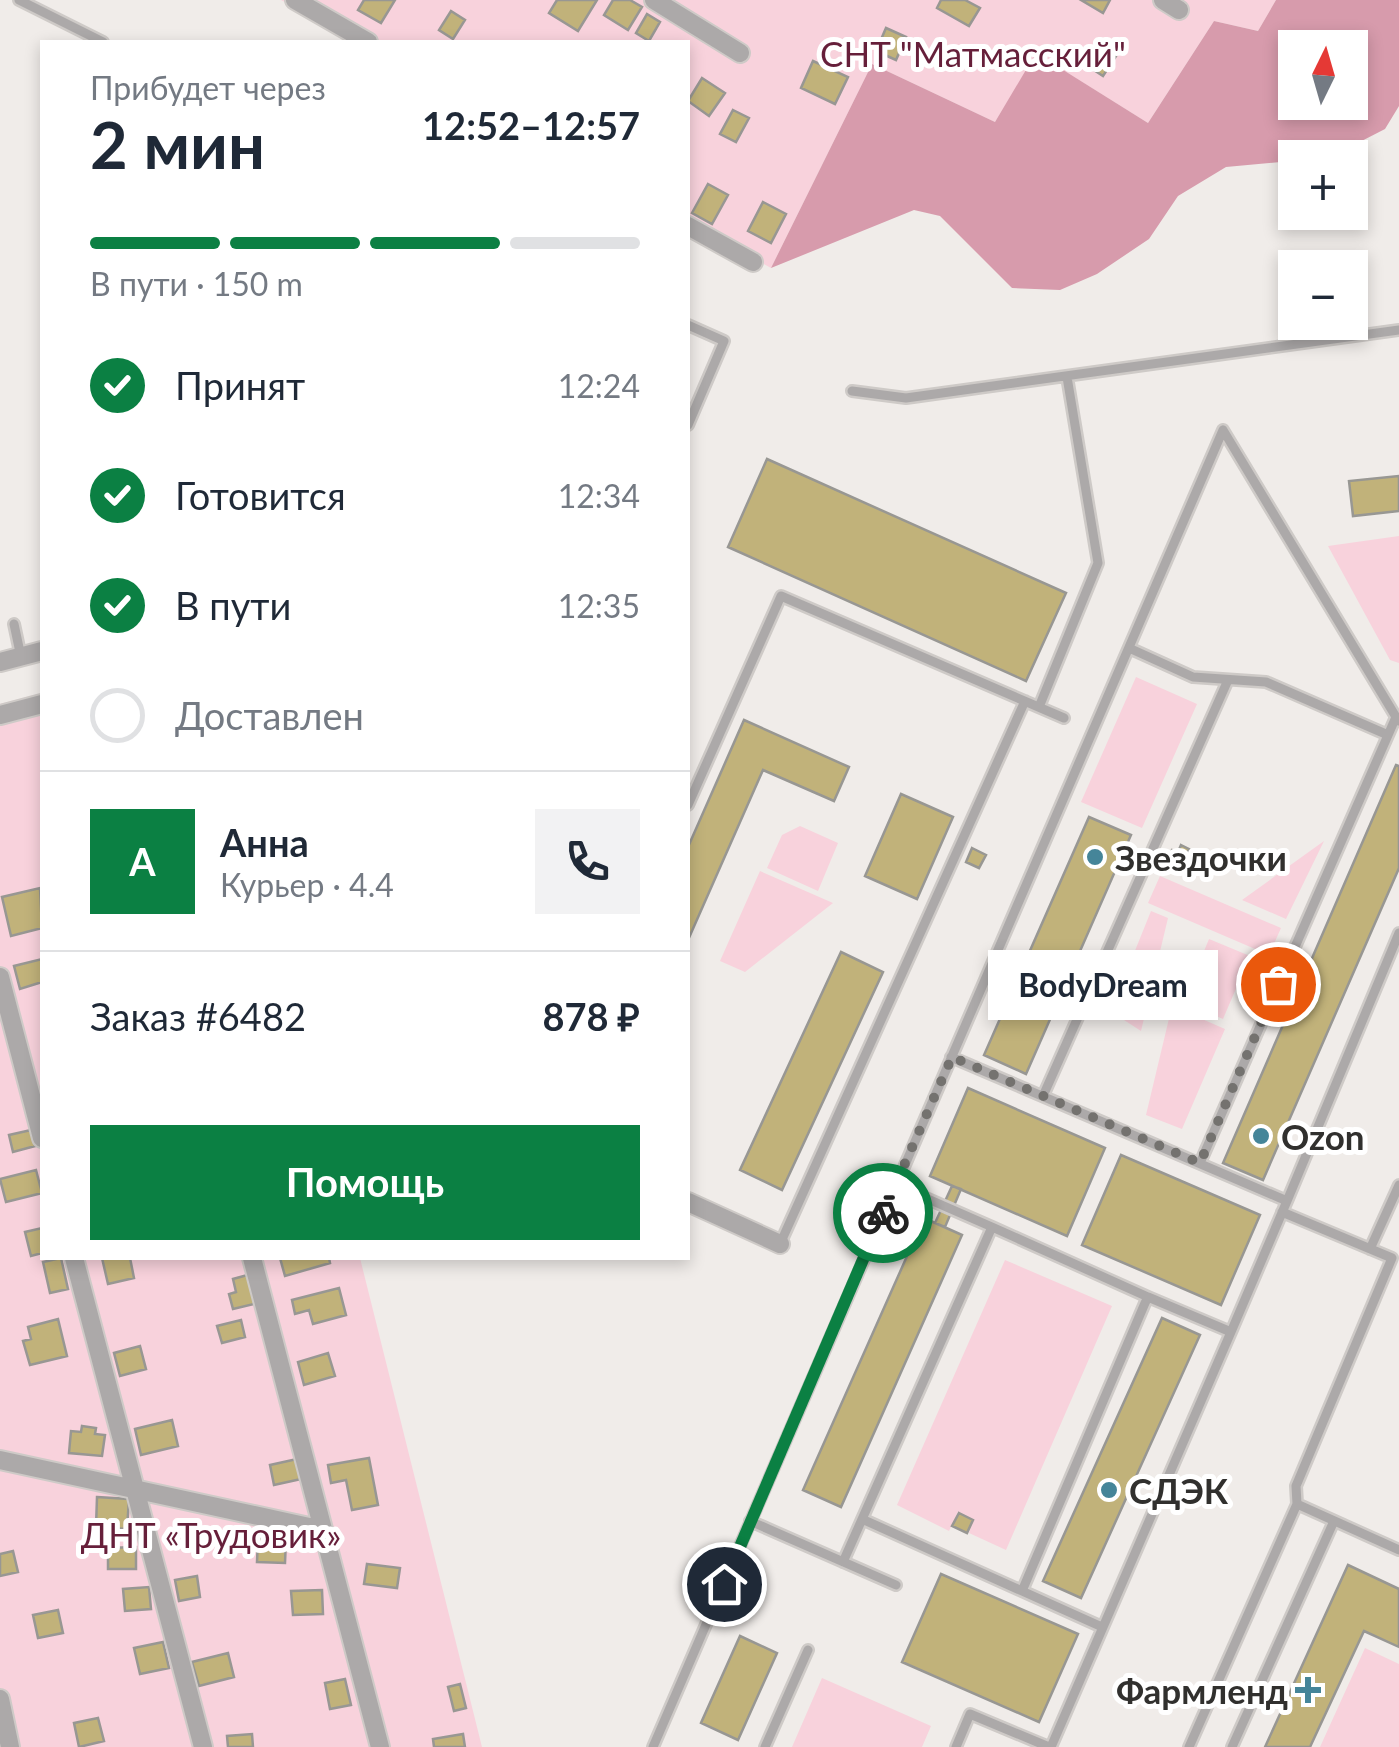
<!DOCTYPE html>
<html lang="ru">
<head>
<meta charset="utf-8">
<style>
  :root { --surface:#fff; --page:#f2f2f3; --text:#1f2937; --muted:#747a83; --line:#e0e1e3; --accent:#0b8043 }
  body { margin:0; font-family:Lato,sans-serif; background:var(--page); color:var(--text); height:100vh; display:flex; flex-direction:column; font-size:38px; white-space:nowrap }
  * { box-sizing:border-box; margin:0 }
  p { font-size:32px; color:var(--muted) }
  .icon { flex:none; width:55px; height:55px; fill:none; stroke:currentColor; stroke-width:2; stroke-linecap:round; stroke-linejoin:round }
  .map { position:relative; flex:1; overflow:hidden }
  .drawer { position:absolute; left:40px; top:40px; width:650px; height:1220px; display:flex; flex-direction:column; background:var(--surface); border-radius:0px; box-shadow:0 5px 15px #0003 }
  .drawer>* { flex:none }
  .needle { width:65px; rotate:5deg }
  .tools { position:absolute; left:1278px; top:30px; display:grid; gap:20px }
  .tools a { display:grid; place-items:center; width:90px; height:90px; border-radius:0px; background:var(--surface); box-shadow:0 5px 15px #0003; font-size:50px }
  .pin { position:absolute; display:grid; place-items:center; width:85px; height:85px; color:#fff; margin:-42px; border:5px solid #fff; border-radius:50%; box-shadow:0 2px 10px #0007 }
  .courier { position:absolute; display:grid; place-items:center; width:100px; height:100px; margin:-50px; border:8px solid #0b8043; border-radius:50%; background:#fff; color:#222; box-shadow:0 2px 12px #0007 }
  .bubble { position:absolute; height:70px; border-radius:0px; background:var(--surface); box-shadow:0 5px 15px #0003; font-size:32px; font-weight:700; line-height:70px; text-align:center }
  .summary em { font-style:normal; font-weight:700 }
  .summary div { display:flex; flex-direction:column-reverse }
  .summary { display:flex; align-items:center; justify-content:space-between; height:170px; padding:0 50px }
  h1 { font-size:65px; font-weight:700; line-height:75px }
  .bar { display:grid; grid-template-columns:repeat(4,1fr); gap:15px 10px; align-content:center; height:120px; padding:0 50px }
  .bar i { height:12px; border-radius:8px; background:var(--line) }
  .bar .active { background:var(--accent) }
  .bar p { grid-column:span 4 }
  .line { display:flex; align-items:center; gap:25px; padding:0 50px; border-top:2px solid var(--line) }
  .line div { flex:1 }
  .round { display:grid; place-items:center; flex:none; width:105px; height:105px; border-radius:0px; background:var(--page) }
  ol { padding:0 50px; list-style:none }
  li { display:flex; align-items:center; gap:30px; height:110px }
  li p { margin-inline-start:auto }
  li .icon { padding:10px; border-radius:50%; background:var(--accent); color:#fff; stroke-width:4 }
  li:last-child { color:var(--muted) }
  li i { width:55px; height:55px; border:5px solid var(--line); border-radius:50% }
  .primary-button { display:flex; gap:20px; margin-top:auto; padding:20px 50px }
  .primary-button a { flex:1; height:115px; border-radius:0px; background:var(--accent); color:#fff; font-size:40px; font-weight:700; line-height:115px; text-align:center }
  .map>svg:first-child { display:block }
  .green { fill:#f8d2dc }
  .forest { fill:#d79bac; fill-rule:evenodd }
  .building { fill:#c1b27a; stroke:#989793; stroke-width:2.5 }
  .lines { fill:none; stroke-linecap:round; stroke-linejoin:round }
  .service-casing { stroke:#cecac7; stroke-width:14 }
  .minor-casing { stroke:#cecac7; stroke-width:22 }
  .service { stroke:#aca9a9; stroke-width:9 }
  .minor { stroke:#aca9a9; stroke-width:18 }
  .done { stroke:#74726f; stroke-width:10; stroke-dasharray:0 18 }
  .route { stroke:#0b8043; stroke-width:12 }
  .poi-dot { fill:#458599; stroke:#fff; stroke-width:4 }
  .labels { text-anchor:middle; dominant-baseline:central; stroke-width:10; stroke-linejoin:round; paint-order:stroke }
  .park-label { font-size:35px; fill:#661f3a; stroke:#fff }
  .poi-label { font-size:35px; font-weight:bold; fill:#31302e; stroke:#fff; text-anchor:start }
</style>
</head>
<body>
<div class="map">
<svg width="1399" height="1747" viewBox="0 0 1399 1747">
  <rect width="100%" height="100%" fill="#f0ece9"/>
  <path class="green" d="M281 0H1276L1258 31 1214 21 1148 123 1037 54 995 122 872 64 771 268 688 222V42H359Z
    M1399 536V663L1390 660 1328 546Z
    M1136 677 1197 704 1142 828 1081 802Z
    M42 693V1258H360L482 1747H0V704Z
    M800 826 838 843 818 891 767 868 782 835Z
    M1324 841 1286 919 1242 900Z
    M760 871 833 903 745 972 720 961Z
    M1160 876 1281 928 1269 955 1148 903Z
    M1151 911 1168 918 1141 1031 1110 1011 1115 997 1132 1002 1143 975 1128 968Z
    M1209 939 1250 956 1223 1019 1183 1002Z
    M1172 1006 1225 1029 1182 1129 1146 1115Z
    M1005 1260 1112 1306 1006 1550 969 1533 973 1520 958 1512 949 1531 897 1505Z
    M1365 1648 1399 1664V1747H1320Z
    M822 1678 931 1726 922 1747H792Z"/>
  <path class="forest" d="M1276 0H1399V106L1385 129 1348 148 1291 161 1226 167 1178 196 1149 239 1097 274 1060 290 1012 288 940 216 914 210 771 268 872 64 995 122 1036 53 1148 123 1214 21 1258 31ZM1295 48H1350V102H1295Z"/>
  <path class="building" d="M364 0H395L381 23 358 10Z
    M557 0H597L578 31 549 13Z
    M613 0H630L642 7 628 30 604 15Z
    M941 0H965L980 8 969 26 937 8Z
    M1081 0H1110L1103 13Z
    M451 11 465 20 453 39 439 30Z
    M647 14 660 22 649 41 636 33Z
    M886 28 906 37 896 60 876 51Z
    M1099 45 1116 56 1103 76 1086 65Z
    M813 61 848 77 835 104 801 88Z
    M702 78 725 93 709 116 688 101Z
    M733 110 749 118 736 142 720 134Z
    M708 184 728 195 712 224 692 213Z
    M763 202 786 214 771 243 748 231Z
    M767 459 1066 593 1026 681 728 547Z
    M1399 476V511L1353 516 1349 481Z
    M744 720 849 767 834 801 763 770 688 940V847Z
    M1396 765 1399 766V868L1263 1180 1223 1163Z
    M901 794 953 817 917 899 865 876Z
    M1089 817 1131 835 1026 1074 984 1055Z
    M1181 845 1189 849 1179 872 1165 866 1172 850 1178 852Z
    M972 848 986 855 979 868 966 862Z
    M40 888 42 928 11 936 2 897Z
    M841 952 883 972 782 1190 740 1170Z
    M42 959V982L20 989 14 966Z
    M1123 976 1137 982 1130 995 1117 989Z
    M968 1088 1105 1148 1067 1236 930 1176Z
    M31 1130 35 1146 13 1152 9 1135Z
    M1121 1155 1260 1215 1221 1305 1082 1245Z
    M36 1170 42 1193 6 1202 0 1179Z
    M952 1186 961 1189 945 1227 935 1223Z
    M924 1218 962 1235 841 1507 803 1490Z
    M42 1228V1253L31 1256 25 1232Z
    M61 1258 68 1289 50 1293 43 1262Z
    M102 1258H130L134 1278 108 1284Z
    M280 1258H329L330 1263 285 1276Z
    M251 1274 258 1303 233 1309 229 1294 236 1292 233 1279Z
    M339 1288 346 1315 313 1324 309 1310 295 1314 292 1300Z
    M1162 1318 1200 1335 1081 1598 1043 1581Z
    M58 1319 67 1356 30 1365 23 1341 31 1339 28 1327Z
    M241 1320 245 1337 222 1343 217 1326Z
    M140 1346 146 1369 120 1376 114 1353Z
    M328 1353 335 1376 304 1385 298 1362Z
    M172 1420 178 1446 141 1455 135 1429Z
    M82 1426 96 1428 95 1434 105 1435 102 1456 69 1453 71 1431 81 1432Z
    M369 1458 378 1505 352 1510 346 1480 331 1483 328 1465Z
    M297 1459 301 1479 274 1485 270 1465Z
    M97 1497 129 1499 127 1529 96 1527Z
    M959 1513 973 1520 967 1533 952 1526Z
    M258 1538 286 1539 285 1563 257 1562Z
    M136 1547V1569H108V1548Z
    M13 1551 18 1572 0 1576V1554Z
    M367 1564 400 1568 397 1588 364 1584Z
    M1348 1565 1399 1589V1647L1364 1631 1310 1747H1265Z
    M941 1574 1078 1634 1039 1722 902 1662Z
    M197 1576 200 1597 179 1601 175 1580Z
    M149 1587 151 1609 125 1611 123 1589Z
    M322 1590 323 1614 293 1615 291 1591Z
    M58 1610 63 1633 38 1638 33 1615Z
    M740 1636 777 1653 738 1740 701 1723Z
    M163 1642 169 1668 140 1674 134 1648Z
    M228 1653 234 1677 199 1686 192 1662Z
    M345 1679 351 1705 330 1709 325 1683Z
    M460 1684 466 1708 454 1711 448 1687Z
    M98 1718 104 1741 79 1747 74 1723Z
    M252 1734 253 1747H228L227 1736Z
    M463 1734 465 1747H434L433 1739Z"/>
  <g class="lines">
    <g class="service-casing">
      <path id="service" d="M19 0 103 42
        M688 325 724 341 688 425
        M852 391 906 398 1399 330
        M1223 430 1396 717
        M14 624 21 657
        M1129 648 1193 677 1266 682 1388 735
        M1039 707 1098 563 1067 377
        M688 805 781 596 1064 718
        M951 1057 1287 1201 1231 1332 1148 1297 1145 1303 1022 1591 1102 1627
        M1043 1096 1228 680
        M1200 1163 1396 717 1399 721
        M1287 1201 1399 933
        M992 1227 1148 1297
        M780 1244 1025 701
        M1370 1249 1399 1185
        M1297 1504 1399 1550
        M862 1519 1022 1591
        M750 1521 896 1585
        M843 1562 992 1227 896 1185
        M653 1747 1223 430
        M765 1747 808 1650
        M956 1747 970 1714 1049 1747
        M1051 1747 1231 1332
        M1189 1747 1297 1504 1296 1486 1392 1258 1282 1212
        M1232 1747 1334 1521"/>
    </g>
    <g class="minor-casing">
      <path id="minor" d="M295 0 368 42
        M654 0 740 53
        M1163 0 1179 10
        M688 226 753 262
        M0 662 42 651
        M0 715 42 704
        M0 977 42 1138
        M688 1202 780 1244
        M74 1258 203 1747
        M252 1258 380 1747
        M0 1460 323 1530
        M0 1699 10 1747"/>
    </g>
    <use href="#service" class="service"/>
    <use href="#minor" class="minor"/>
  </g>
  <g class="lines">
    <path class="done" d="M883 1213 952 1057 1200 1163 1278 984"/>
    <path class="route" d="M724 1584 883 1213"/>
  </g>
  <g class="poi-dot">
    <circle cx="1095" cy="857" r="10"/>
    <circle cx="1261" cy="1136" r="10"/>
    <circle cx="1109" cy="1490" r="10"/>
    <path d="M1303 1675h10v10h10v10h-10v10h-10v-10h-10v-10h10z"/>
  </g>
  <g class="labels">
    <g class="park-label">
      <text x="973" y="53">СНТ "Матмасский"</text>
      <text x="211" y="1534">ДНТ «Трудовик»</text>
    </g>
    <g class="poi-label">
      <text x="1115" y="857">Звездочки</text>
      <text x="1281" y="1136">Ozon</text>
      <text x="1129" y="1490">СДЭК</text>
      <text x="1288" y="1690" text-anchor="end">Фармленд</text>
    </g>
  </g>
</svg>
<div class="tools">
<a><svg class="needle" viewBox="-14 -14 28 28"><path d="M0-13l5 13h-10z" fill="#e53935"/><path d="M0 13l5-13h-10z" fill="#747a83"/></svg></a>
<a>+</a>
<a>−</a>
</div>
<div class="pin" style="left:1278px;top:984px;background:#ea580c"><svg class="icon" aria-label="bag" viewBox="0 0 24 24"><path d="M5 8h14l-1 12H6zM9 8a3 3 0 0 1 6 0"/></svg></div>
<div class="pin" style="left:724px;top:1584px;background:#1f2937"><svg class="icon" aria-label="home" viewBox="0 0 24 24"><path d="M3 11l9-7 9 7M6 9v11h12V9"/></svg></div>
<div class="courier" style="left:883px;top:1213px"><svg class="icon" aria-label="bike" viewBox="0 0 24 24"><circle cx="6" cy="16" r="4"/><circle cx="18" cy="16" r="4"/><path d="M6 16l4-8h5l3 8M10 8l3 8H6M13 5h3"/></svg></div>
<div class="bubble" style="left:988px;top:950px;width:230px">BodyDream</div>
<section class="drawer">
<div class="summary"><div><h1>2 мин</h1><p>Прибудет через</p></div><em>12:52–12:57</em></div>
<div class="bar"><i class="active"></i><i class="active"></i><i class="active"></i><i></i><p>В пути · 150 m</p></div>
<ol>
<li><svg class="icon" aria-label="check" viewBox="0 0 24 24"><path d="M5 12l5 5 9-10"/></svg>Принят<p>12:24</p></li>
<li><svg class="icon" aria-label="check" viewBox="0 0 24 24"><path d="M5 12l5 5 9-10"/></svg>Готовится<p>12:34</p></li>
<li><svg class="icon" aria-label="check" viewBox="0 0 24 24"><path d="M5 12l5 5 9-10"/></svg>В пути<p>12:35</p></li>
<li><i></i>Доставлен</li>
</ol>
<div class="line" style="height:180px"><b class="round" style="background:var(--accent);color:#fff">А</b><div><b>Анна</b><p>Курьер · 4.4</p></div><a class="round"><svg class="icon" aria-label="phone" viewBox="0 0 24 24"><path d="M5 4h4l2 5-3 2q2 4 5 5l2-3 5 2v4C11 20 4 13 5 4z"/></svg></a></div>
<div class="line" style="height:130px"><div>Заказ #6482</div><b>878 ₽</b></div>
<div class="primary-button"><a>Помощь</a></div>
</section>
</div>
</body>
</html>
